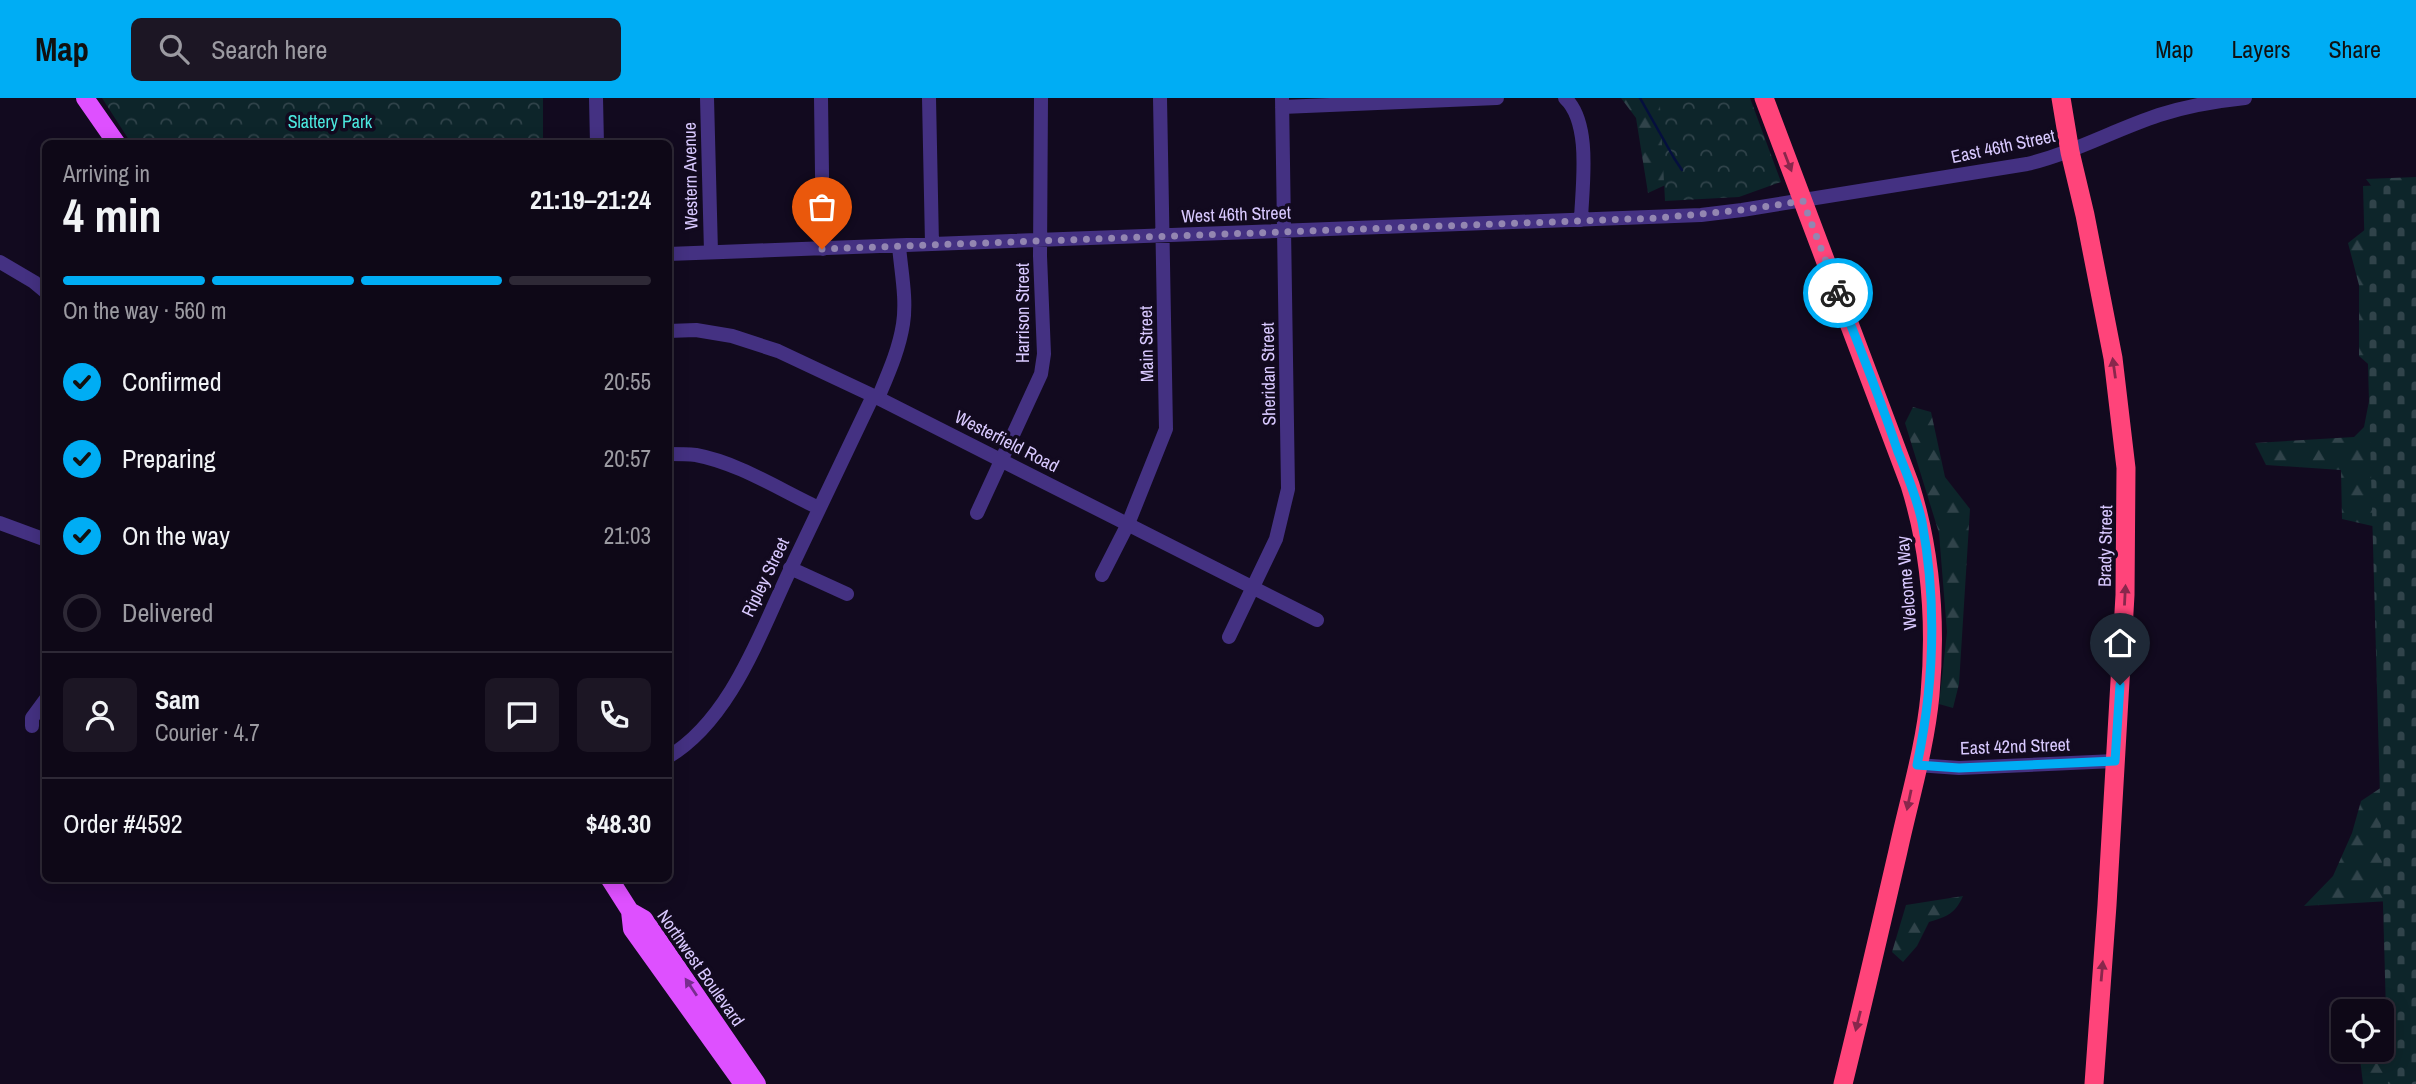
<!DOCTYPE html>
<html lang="en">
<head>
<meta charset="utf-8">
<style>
  :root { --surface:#0e0817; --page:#1c1624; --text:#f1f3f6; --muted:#9b9aa1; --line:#2e2936; --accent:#00adf4 }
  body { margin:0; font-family:"Archivo Narrow",sans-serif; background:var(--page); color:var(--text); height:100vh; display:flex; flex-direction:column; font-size:26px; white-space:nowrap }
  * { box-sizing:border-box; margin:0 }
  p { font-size:23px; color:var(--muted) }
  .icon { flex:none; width:38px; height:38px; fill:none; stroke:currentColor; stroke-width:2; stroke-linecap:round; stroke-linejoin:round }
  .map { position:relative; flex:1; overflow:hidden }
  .side { position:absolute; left:42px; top:42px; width:630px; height:742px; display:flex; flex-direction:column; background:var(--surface); border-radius:10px; box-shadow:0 4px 18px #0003,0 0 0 2px var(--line) }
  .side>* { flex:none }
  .buttons { position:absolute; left:2331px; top:901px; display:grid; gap:14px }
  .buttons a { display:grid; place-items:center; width:63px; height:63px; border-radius:10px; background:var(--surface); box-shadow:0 4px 18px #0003,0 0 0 2px var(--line); font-size:35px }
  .pin { position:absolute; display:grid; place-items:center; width:60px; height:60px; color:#fff; margin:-72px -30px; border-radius:50% 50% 50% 0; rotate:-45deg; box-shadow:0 0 7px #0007 }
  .pin .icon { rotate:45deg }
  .courier { position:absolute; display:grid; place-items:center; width:70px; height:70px; margin:-35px; border:5px solid #00adf4; border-radius:50%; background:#fff; color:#222; box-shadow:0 2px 9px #0007 }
  .headline em { font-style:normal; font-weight:700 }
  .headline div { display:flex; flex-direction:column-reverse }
  .headline { display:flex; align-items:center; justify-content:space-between; height:119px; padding:0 21px }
  h1 { font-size:46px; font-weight:700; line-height:52px }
  .bar { display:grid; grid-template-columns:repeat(4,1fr); gap:10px 7px; align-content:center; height:84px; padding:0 21px }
  .bar i { height:9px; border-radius:5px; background:var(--line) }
  .bar .selected { background:var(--accent) }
  .bar p { grid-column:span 4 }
  .line { display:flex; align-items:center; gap:18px; padding:0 21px; border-top:2px solid var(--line) }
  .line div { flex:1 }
  .round { display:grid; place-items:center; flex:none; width:74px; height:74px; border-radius:10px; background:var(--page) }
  ol { padding:0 21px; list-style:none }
  li { display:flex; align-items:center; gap:21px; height:77px }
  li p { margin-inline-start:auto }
  li .icon { padding:7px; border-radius:50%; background:var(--accent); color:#111; stroke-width:4 }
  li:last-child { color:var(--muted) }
  li i { width:38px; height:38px; border:4px solid var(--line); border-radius:50% }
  header { display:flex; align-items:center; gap:42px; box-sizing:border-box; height:98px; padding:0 35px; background:var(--accent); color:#111 }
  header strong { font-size:33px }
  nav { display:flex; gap:38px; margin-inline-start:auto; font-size:24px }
  .search { width:490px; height:63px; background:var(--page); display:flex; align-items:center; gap:18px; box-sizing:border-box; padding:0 24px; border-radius:10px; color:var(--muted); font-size:26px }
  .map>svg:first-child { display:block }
  .forest { fill:url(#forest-firs) }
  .cemetery { fill:url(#cemetery-stones) }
  .park { fill:url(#park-crowns) }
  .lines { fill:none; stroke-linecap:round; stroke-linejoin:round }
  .stream { stroke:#050f3e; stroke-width:2.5 }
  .minor { stroke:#443182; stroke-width:14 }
  .major { stroke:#de50ff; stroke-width:18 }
  .highway { stroke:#ff447a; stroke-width:19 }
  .oneway { fill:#88274c }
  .oneway2 { fill:#782d8f }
  .done { stroke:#9386b1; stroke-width:7; stroke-dasharray:0 12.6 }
  .route { stroke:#00adf4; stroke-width:9 }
  .labels { text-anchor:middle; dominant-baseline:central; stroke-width:7; stroke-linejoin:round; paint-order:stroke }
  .park-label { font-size:18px; fill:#4be8df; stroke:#120a1f }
  .street-label { font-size:18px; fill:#d9c9ff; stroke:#120a1f }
</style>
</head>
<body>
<header>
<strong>Map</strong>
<div class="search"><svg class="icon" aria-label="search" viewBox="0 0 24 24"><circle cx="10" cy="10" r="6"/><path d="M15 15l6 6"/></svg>Search here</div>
<nav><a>Map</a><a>Layers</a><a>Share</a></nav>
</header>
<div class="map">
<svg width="2416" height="986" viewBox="0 0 2416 986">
  <defs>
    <pattern id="forest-firs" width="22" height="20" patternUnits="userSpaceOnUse" patternTransform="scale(1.75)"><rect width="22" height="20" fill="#0d252a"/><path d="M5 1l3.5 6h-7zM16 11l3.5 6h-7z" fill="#30434a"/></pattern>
    <pattern id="cemetery-stones" width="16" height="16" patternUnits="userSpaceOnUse" patternTransform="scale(1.75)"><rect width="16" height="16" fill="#0d252a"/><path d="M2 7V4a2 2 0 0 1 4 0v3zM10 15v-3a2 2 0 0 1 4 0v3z" fill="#30434a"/></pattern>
    <pattern id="park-crowns" width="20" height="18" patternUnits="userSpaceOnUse" patternTransform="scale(1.75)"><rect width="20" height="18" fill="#0d252a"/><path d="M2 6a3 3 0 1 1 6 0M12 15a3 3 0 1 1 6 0" fill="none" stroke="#30434a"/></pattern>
  </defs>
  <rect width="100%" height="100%" fill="#120a1f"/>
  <path class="forest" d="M1621 0H1662L1709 67 1648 95 1636 20Z
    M2416 79V97L2379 98 2366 81Z
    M2371 127 2381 430 2342 421 2341 372 2266 367 2255 345 2354 339 2364 329 2375 272 2359 258V187L2348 145Z
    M1913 309 1931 314 1945 379 1970 411 1959 586 1953 610 1939 606 1947 534 1939 435 1905 325Z
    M2388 685 2390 803 2304 808 2333 778 2352 735 2361 703Z
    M1963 798C1955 816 1948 818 1929 824L1917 848 1903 864 1892 854 1906 807Z
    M2382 942 2395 986H2363L2359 952H2382Z"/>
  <path class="cemetery" d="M2416 85V986H2388L2363 88Z"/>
  <path class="park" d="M102 0H543V45H131Z
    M1655 0H1750L1781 84 1739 99 1665 103 1660 8Z"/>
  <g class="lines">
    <path class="stream" d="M1640 0 1674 60 1682 72"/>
    <path class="minor" d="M596 0 597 46
      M707 0 711 154
      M821 0 823 151
      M929 0 932 146
      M1565 0C1592 25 1582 89 1581 122
      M1282 9 1497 0
      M668 156 1701 117 1742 112 2027 66C2073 55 2114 32 2159 17 2187 8 2216 3 2245 0
      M0 164 34 184 46 194
      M668 233 696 232 732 238 778 253 878 300 1317 522
      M878 300C888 276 899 252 903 226 907 201 901 173 899 148
      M668 356C678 356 687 356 696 357 739 365 780 392 819 410
      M977 415 1041 276 1044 256 1040 158 1041 0
      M0 425 46 442
      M790 470 847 496
      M1102 477 1128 426 1166 331 1160 0
      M1229 539 1276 441 1288 391 1282 0
      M32 628V620L46 601
      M668 659C732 621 761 532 792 468 819 411 846 354 873 298
      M1917 667 1959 670 2115 663"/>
    <path class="major" d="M85 0 117 46
      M609 780 630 813 644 821 757 986
      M630 813 632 831 743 986"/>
    <path class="highway" d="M1764 0 1910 387C1931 454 1936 528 1930 597 1925 650 1909 702 1898 753 1880 831 1862 909 1843 986
      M2061 0 2070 54 2085 117 2113 260 2126 370 2125 497 2107 807 2094 986"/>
  </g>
  <defs><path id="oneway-solid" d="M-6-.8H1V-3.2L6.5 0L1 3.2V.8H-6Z" transform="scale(1.75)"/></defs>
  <g class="oneway">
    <use href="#oneway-solid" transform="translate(1788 64) rotate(69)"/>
    <use href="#oneway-solid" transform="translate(2114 270) rotate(-98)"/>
    <use href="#oneway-solid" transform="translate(2125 497) rotate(-87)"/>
    <use href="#oneway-solid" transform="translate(1909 702) rotate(102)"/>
    <use href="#oneway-solid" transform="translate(2102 873) rotate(-85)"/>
    <use href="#oneway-solid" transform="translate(1858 923) rotate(104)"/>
  </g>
  <use class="oneway2" href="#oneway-solid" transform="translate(691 889) rotate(-124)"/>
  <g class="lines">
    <path class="done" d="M822 151 1658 120 1742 112 1803 103 1838 195"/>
    <path class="route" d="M1838 195C1859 247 1880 300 1898 354 1907 376 1917 400 1922 424 1937 504 1934 587 1917 667L1959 670 2115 663 2120 587"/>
  </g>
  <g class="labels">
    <g class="park-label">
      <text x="330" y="23">Slattery Park</text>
    </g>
    <g class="street-label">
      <text transform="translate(2003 48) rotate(-12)">East 46th Street</text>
      <text transform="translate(690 78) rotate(-91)">Western Avenue</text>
      <text transform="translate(1236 116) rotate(-2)">West 46th Street</text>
      <text transform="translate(1022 215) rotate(-90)">Harrison Street</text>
      <text transform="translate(1146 246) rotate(-91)">Main Street</text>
      <text transform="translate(1268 276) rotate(-91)">Sheridan Street</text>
      <text transform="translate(1007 343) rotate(27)">Westerfield Road</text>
      <text transform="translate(2105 448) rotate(-89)">Brady Street</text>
      <text transform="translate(765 479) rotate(-64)">Ripley Street</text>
      <text transform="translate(1906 485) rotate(-95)">Welcome Way</text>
      <text transform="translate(2015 648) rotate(-2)">East 42nd Street</text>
      <text transform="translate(701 870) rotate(55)">Northwest Boulevard</text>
    </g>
  </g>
</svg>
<div class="buttons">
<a><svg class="icon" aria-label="locate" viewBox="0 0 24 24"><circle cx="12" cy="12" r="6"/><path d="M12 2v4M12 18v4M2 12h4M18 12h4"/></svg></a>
</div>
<div class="pin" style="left:822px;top:151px;background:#ea580c"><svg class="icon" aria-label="bag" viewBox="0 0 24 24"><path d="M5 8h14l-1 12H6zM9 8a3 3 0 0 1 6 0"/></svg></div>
<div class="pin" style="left:2120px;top:587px;background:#1f2937"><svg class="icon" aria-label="home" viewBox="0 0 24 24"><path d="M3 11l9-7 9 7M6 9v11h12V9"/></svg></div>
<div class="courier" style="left:1838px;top:195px"><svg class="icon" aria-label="bike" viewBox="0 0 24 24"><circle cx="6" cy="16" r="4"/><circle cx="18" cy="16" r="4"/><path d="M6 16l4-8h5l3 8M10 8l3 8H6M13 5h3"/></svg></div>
<section class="side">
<div class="headline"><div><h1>4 min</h1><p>Arriving in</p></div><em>21:19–21:24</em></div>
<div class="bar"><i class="selected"></i><i class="selected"></i><i class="selected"></i><i></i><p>On the way · 560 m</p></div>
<ol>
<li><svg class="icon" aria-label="check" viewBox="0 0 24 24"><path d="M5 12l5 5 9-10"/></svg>Confirmed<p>20:55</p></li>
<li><svg class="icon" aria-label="check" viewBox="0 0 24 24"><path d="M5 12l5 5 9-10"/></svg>Preparing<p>20:57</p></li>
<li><svg class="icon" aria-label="check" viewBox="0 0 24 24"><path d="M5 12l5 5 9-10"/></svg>On the way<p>21:03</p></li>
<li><i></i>Delivered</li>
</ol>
<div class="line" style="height:126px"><a class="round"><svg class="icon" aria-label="person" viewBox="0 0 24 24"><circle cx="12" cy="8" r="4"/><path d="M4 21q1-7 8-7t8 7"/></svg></a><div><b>Sam</b><p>Courier · 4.7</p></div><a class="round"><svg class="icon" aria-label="chat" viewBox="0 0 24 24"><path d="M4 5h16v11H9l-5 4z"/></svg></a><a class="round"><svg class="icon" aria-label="phone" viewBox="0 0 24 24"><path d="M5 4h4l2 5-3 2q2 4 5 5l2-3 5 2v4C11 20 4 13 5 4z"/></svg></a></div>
<div class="line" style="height:91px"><div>Order #4592</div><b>$48.30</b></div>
</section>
</div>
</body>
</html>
